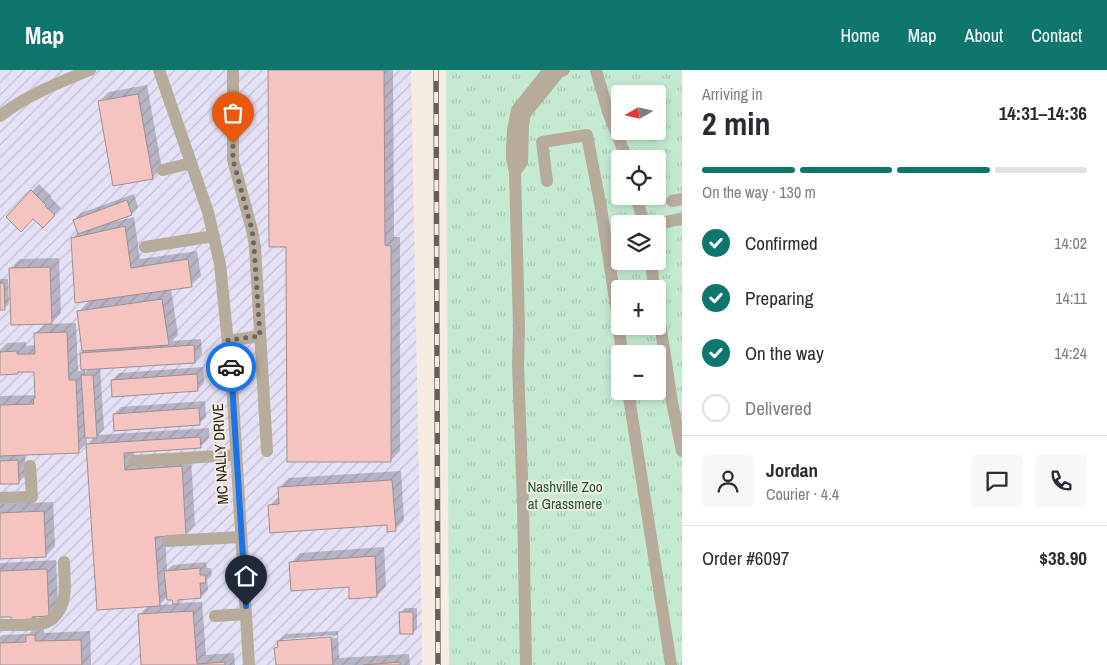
<!DOCTYPE html>
<html lang="en">
<head>
<meta charset="utf-8">
<style>
  :root { --surface:#fff; --page:#f7f7f7; --text:#2b2b33; --muted:#7c7c81; --line:#e1e1e2; --accent:#0f766e }
  body { margin:0; font-family:"Archivo Narrow",sans-serif; background:var(--page); color:var(--text); height:100vh; display:flex; flex-direction:column; font-size:19px; white-space:nowrap }
  * { box-sizing:border-box; margin:0 }
  p { font-size:16px; color:var(--muted) }
  .icon { flex:none; width:28px; height:28px; fill:none; stroke:currentColor; stroke-width:2; stroke-linecap:round; stroke-linejoin:round }
  .map { position:relative; flex:1; overflow:hidden }
  .drawer { display:flex; flex-direction:column; background:var(--surface); width:425px }
  .drawer>* { flex:none }
  .needle { width:32px; rotate:261deg }
  .controls { position:absolute; left:611px; top:15px; display:grid; gap:10px }
  .controls a { display:grid; place-items:center; width:55px; height:55px; border-radius:5px; background:var(--surface); box-shadow:0 2px 8px #0003; font-size:25px }
  .pin { position:absolute; display:grid; place-items:center; width:42px; height:42px; color:#fff; margin:-51px -21px; border-radius:50% 50% 50% 0; rotate:-45deg; box-shadow:0 0 5px #0007 }
  .pin .icon { rotate:45deg }
  .courier { position:absolute; display:grid; place-items:center; width:50px; height:50px; margin:-25px; border:4px solid #1a73e8; border-radius:50%; background:#fff; color:#222; box-shadow:0 1px 6px #0007 }
  .overview em { font-style:normal; font-weight:700 }
  .overview div { display:flex; flex-direction:column-reverse }
  .overview { display:flex; align-items:center; justify-content:space-between; height:85px; padding:0 20px }
  h1 { font-size:32px; font-weight:700; line-height:38px }
  .bar { display:grid; grid-template-columns:repeat(4,1fr); gap:8px 5px; align-content:center; height:60px; padding:0 20px }
  .bar i { height:6px; border-radius:4px; background:var(--line) }
  .bar .selected { background:var(--accent) }
  .bar p { grid-column:span 4 }
  .line { display:flex; align-items:center; gap:12px; padding:0 20px; border-top:1px solid var(--line) }
  .line div { flex:1 }
  .round { display:grid; place-items:center; flex:none; width:52px; height:52px; border-radius:5px; background:var(--page) }
  ol { padding:0 20px; list-style:none }
  li { display:flex; align-items:center; gap:15px; height:55px }
  li p { margin-inline-start:auto }
  li .icon { padding:5px; border-radius:50%; background:var(--accent); color:#fff; stroke-width:4 }
  li:last-child { color:var(--muted) }
  li i { width:28px; height:28px; border:2px solid var(--line); border-radius:50% }
  header { display:flex; align-items:center; gap:30px; box-sizing:border-box; height:70px; padding:0 25px; background:var(--accent); color:#fff }
  header strong { font-size:24px }
  nav { display:flex; gap:28px; margin-inline-start:auto; font-size:18px }
  main { display:flex; flex:1; min-height:0 }
  .map>svg:first-child { display:block }
  .industrial { fill:url(#industrial-furrows) }
  .park { fill:url(#park-tufts); fill-rule:evenodd }
  .shadow { fill:#0003; fill-rule:evenodd }
  .building { fill:#f5c3c0; stroke:#9e908f }
  .lines { fill:none; stroke-linecap:round; stroke-linejoin:round }
  .minor { stroke:#b7ab9c; stroke-width:12 }
  .rail-casing { stroke:#66605b; stroke-width:5.5 }
  .rail { stroke:#f6ece2; stroke-width:4; stroke-dasharray:11; stroke-linecap:butt }
  .done { stroke:#6c6661; stroke-width:5; stroke-dasharray:0 9 }
  .route { stroke:#1a73e8; stroke-width:6 }
  .labels { text-anchor:middle; dominant-baseline:central; stroke-width:4; stroke-linejoin:round; paint-order:stroke }
  .street-label { font-size:15px; fill:#221e1b; stroke:#f6ece2 }
  .park-label { font-size:15px; fill:#1a5d3c; stroke:#f6ece2 }
</style>
</head>
<body>
<header>
<strong>Map</strong>
<nav><a>Home</a><a>Map</a><a>About</a><a>Contact</a></nav>
</header>
<main>
<div class="map">
<svg width="682" height="595" viewBox="0 0 682 595">
  <defs>
    <pattern id="industrial-furrows" width="10" height="10" patternUnits="userSpaceOnUse" patternTransform="scale(1.25)"><rect width="10" height="10" fill="#e4e0f6"/><path d="M-1 1l2-2M0 10L10 0M9 11l2-2" fill="none" stroke="#c3c0d2"/></pattern>
    <pattern id="park-tufts" width="24" height="20" patternUnits="userSpaceOnUse" patternTransform="scale(1.25)"><rect width="24" height="20" fill="#c4ebd2"/><path d="M3 7l-1-3M5 7V3M7 7l1-3M15 17l-1-3M17 17v-4M19 17l1-3" fill="none" stroke="#a8c9b4"/></pattern>
  </defs>
  <rect width="100%" height="100%" fill="#f6ece2"/>
  <path class="industrial" d="M0 0H411L422 567V595H0Z"/>
  <path class="park" d="M446 0H682V595H449ZM620 24H658V61H620ZM620 89H658V126H620ZM620 154H658V191H620ZM620 219H658V256H620ZM620 284H658V321H620Z"/>
  <path class="shadow" d="M270 0H393L394 167H400V381L391 390 288 176Z
    M147 15 162 99 152 108 99 31 109 22Z
    M39 114 52 127 51 128 61 138 43 156 34 147H7Z
    M134 124 138 137 131 144 117 149 118 151 134 147 140 189 197 181 201 206 191 215 171 218 178 265 172 271 201 269 202 284 195 292 100 298 104 359 98 365 209 358V368L200 377 134 381V391L191 387 195 455 186 464 165 466 167 500 173 495 206 492 207 498H211L212 505 207 510 208 520 201 527 182 528 177 533 202 532 206 585 234 583 235 595H143L139 545 149 535 88 375 96 366 87 367V373L78 382 25 384 26 405 19 412 0 413V326L36 325 35 300 20 301 18 303 0 304V280L7 273 26 272V276L35 275V264L46 253 10 199 20 189 59 188 61 243 51 254 76 253 78 301H82L81 283 83 281 78 242 90 230 72 169 78 162 74 150 81 143ZM90 298 85 304V299ZM168 526 173 528 174 534 159 535Z
    M0 209H8L9 234 4 238H0Z
    M203 297 204 313 197 320 112 310 119 303Z
    M205 331 206 347 199 354 114 344 121 337Z
    M401 401 404 450 395 460 388 454 269 436 279 426V418L289 408Z
    M53 432 55 476 46 486 0 488V434Z
    M384 477 386 516 377 526 291 493 300 483Z
    M56 490 58 535 48 544 39 545 32 552 13 546H0V493Z
    M405 538H417V558L412 563 401 542Z
    M36 556H44V563L90 561 91 595H0V567L2 565 29 564Z
    M338 561 339 588 409 584 410 595H277L276 578 279 575 278 571 286 564ZM337 565V568L281 572 284 569Z"/>
  <path class="building" d="M268 0H384L385 175 391 176V392H287L286 177H269Z
    M138 24 153 109 113 116 98 31Z
    M31 120 46 135 45 136 55 145 43 158 33 149 21 162 6 147Z
    M127 130 132 145 78 164 73 150Z
    M125 156 131 198 188 189 192 217 75 233 71 168Z
    M50 197 52 254 11 255 9 198Z
    M0 213H4L5 240H0Z
    M162 229 169 275 82 281 77 241Z
    M67 262 69 310H76L79 383 0 386V335L34 334 33 329 35 328 34 302H18V304L0 305V282L17 281V284H35L34 263Z
    M194 275 195 293 81 300 80 283Z
    M197 304 198 321 112 327 111 310Z
    M81 305H93L97 368H85Z
    M199 338 200 355 114 361 113 344Z
    M200 367 201 378 124 383 125 400 182 396 186 465 155 467 160 536 97 540 86 374Z
    M18 390 19 414H0V391Z
    M392 410 396 461 387 462V455L270 463 268 435 279 434 278 417Z
    M44 441 46 487 0 489V443Z
    M375 486 377 527 349 529V517L291 521 289 492Z
    M200 498V505H205L206 513H200L201 528 178 530V534H173L172 530H167L164 501Z
    M47 499 49 546 32 547V553L12 554 11 547H0V501Z
    M193 541 197 594 225 592V595H141L138 544Z
    M399 542H413V564H400Z
    M26 565H35V571L81 570 82 595H0V573L26 572Z
    M331 567 333 595H276L274 578 278 577 277 571Z
    M400 592V595H363Z"/>
  <g class="lines">
    <path class="minor" d="M159 0 208 142 220 194 232 313 249 595
      M233 0V90L252 160 255 177 267 381
      M596 0 608 42 627 89
      M0 46C27 25 58 13 90 0
      M163 100 191 93
      M515 102 522 92 523 55 525 44 559 2 564 0
      M547 111 542 72 587 65 601 138 617 242 622 284
      M636 126 644 154
      M672 131 682 129
      M654 154 682 149
      M145 177 214 166
      M651 191 654 219
      M658 240 672 332 682 381
      M228 271 260 266
      M628 321 671 595
      M134 391 236 385
      M0 428 32 427 30 396
      M168 471 241 467
      M215 546 246 544
      M0 555C12 555 36 556 47 552 56 548 63 536 64 527 66 517 64 502 64 492
      M526 595 523 434 518 295 519 259 515 102 512 89V77L513 60 517 40 549 0"/>
    <g class="rail-casing">
      <path id="rail" d="M436 0 438 595"/>
    </g>
    <use href="#rail" class="rail"/>
  </g>
  <g class="lines">
    <path class="done" d="M231 297 228 270 260 266 254 177 252 160 233 90V73"/>
    <path class="route" d="M231 297 246 536"/>
  </g>
  <g class="labels">
    <g class="street-label">
      <text transform="translate(220 384) rotate(-93)">MC NALLY DRIVE</text>
    </g>
    <g class="park-label">
      <text x="565" y="416">Nashville Zoo<tspan x="565" dy="17">at Grassmere</tspan></text>
    </g>
  </g>
</svg>
<div class="controls">
<a><svg class="needle" viewBox="-14 -14 28 28"><path d="M0-13l5 13h-10z" fill="#e53935"/><path d="M0 13l5-13h-10z" fill="#7c7c81"/></svg></a>
<a><svg class="icon" aria-label="locate" viewBox="0 0 24 24"><circle cx="12" cy="12" r="6"/><path d="M12 2v4M12 18v4M2 12h4M18 12h4"/></svg></a>
<a><svg class="icon" aria-label="layers" viewBox="0 0 24 24"><path d="M12 4l9 5-9 5-9-5zM3 14l9 5 9-5"/></svg></a>
<a>+</a>
<a>−</a>
</div>
<div class="pin" style="left:233px;top:73px;background:#ea580c"><svg class="icon" aria-label="bag" viewBox="0 0 24 24"><path d="M5 8h14l-1 12H6zM9 8a3 3 0 0 1 6 0"/></svg></div>
<div class="pin" style="left:246px;top:536px;background:#1f2937"><svg class="icon" aria-label="home" viewBox="0 0 24 24"><path d="M3 11l9-7 9 7M6 9v11h12V9"/></svg></div>
<div class="courier" style="left:231px;top:297px"><svg class="icon" aria-label="car" viewBox="0 0 24 24"><path d="M5 17H2v-5l4-1 3-4h7l3 4 3 1v5h-3M9 17h6M6 11h13"/><circle cx="7" cy="17" r="2"/><circle cx="17" cy="17" r="2"/></svg></div>
</div>
<section class="drawer">
<div class="overview"><div><h1>2 min</h1><p>Arriving in</p></div><em>14:31–14:36</em></div>
<div class="bar"><i class="selected"></i><i class="selected"></i><i class="selected"></i><i></i><p>On the way · 130 m</p></div>
<ol>
<li><svg class="icon" aria-label="check" viewBox="0 0 24 24"><path d="M5 12l5 5 9-10"/></svg>Confirmed<p>14:02</p></li>
<li><svg class="icon" aria-label="check" viewBox="0 0 24 24"><path d="M5 12l5 5 9-10"/></svg>Preparing<p>14:11</p></li>
<li><svg class="icon" aria-label="check" viewBox="0 0 24 24"><path d="M5 12l5 5 9-10"/></svg>On the way<p>14:24</p></li>
<li><i></i>Delivered</li>
</ol>
<div class="line" style="height:90px"><a class="round"><svg class="icon" aria-label="person" viewBox="0 0 24 24"><circle cx="12" cy="8" r="4"/><path d="M4 21q1-7 8-7t8 7"/></svg></a><div><b>Jordan</b><p>Courier · 4.4</p></div><a class="round"><svg class="icon" aria-label="chat" viewBox="0 0 24 24"><path d="M4 5h16v11H9l-5 4z"/></svg></a><a class="round"><svg class="icon" aria-label="phone" viewBox="0 0 24 24"><path d="M5 4h4l2 5-3 2q2 4 5 5l2-3 5 2v4C11 20 4 13 5 4z"/></svg></a></div>
<div class="line" style="height:65px"><div>Order #6097</div><b>$38.90</b></div>
</section>
</main>
</body>
</html>
